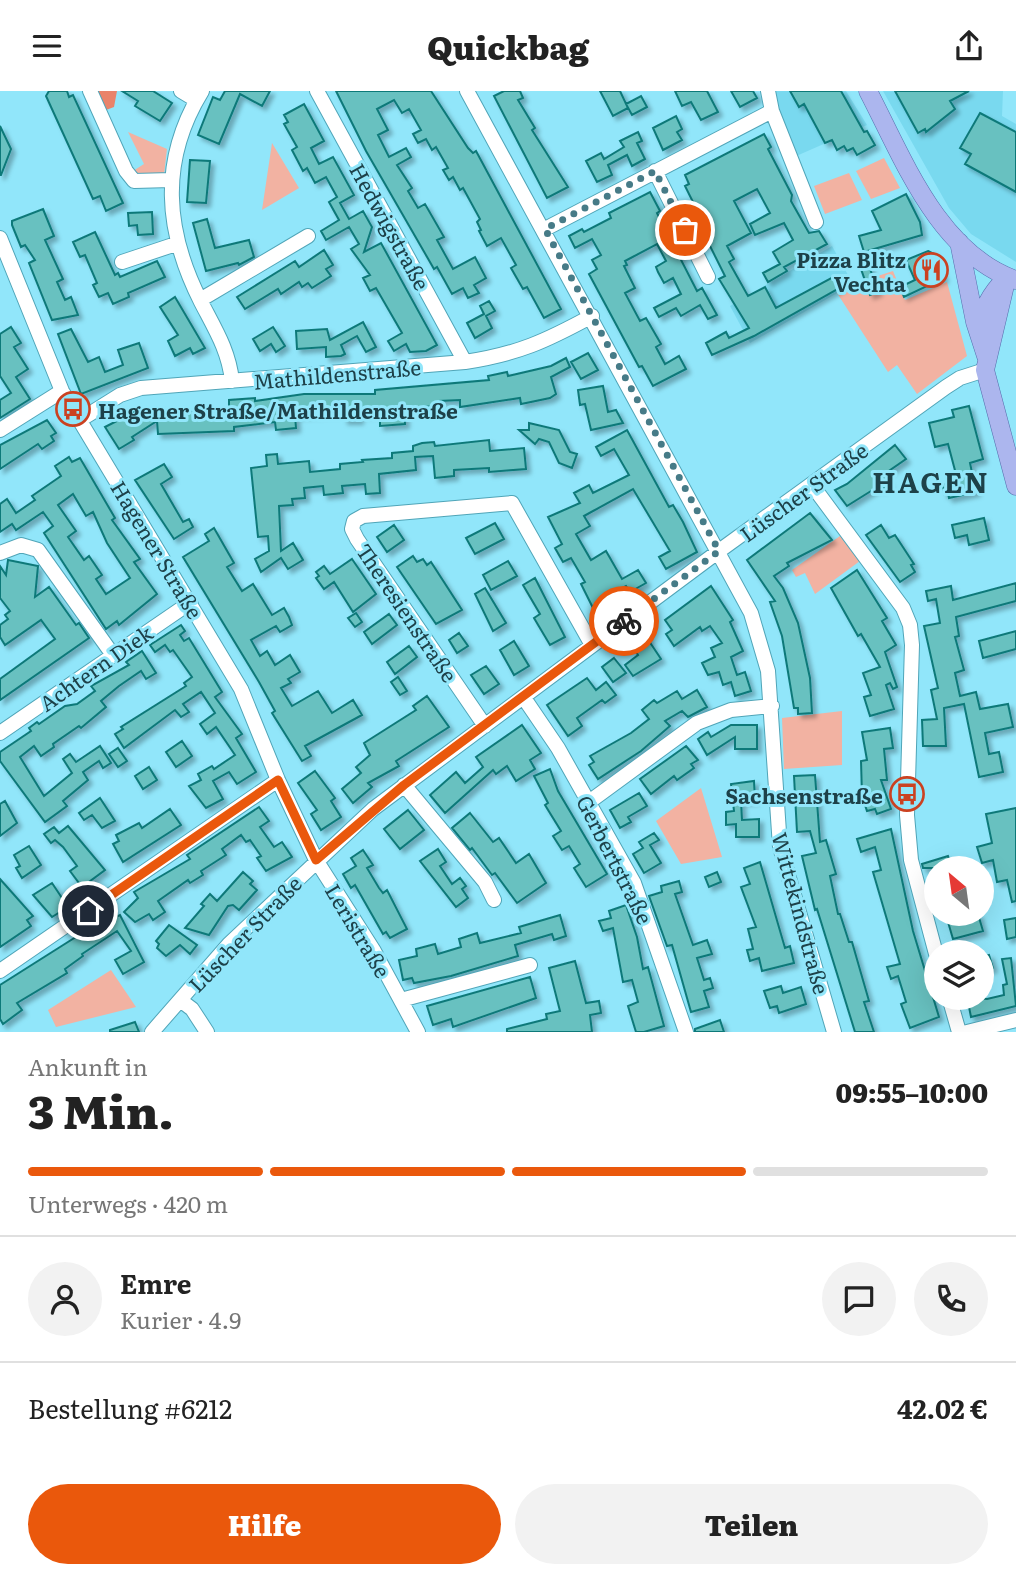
<!DOCTYPE html>
<html lang="de">
<head>
<meta charset="utf-8">
<style>
  :root { --surface:#fff; --page:#f2f2f2; --text:#222; --muted:#767676; --line:#e0e0e0; --accent:#ea580c }
  body { margin:0; font-family:Literata,serif; background:var(--page); color:var(--text); height:100vh; display:flex; flex-direction:column; font-size:26px; white-space:nowrap }
  * { box-sizing:border-box; margin:0 }
  p { font-size:23px; color:var(--muted) }
  .icon { flex:none; width:38px; height:38px; fill:none; stroke:currentColor; stroke-width:2; stroke-linecap:round; stroke-linejoin:round }
  .map { position:relative; height:941px; overflow:hidden }
  .sheet { display:flex; flex-direction:column; background:var(--surface); flex:1 }
  .sheet>* { flex:none }
  .needle { width:46px; rotate:331deg }
  .controls { position:absolute; left:924px; top:765px; display:grid; gap:14px }
  .controls a { display:grid; place-items:center; width:70px; height:70px; border-radius:50%; background:var(--surface); box-shadow:0 7px 28px #0002; font-size:35px }
  .pin { position:absolute; display:grid; place-items:center; width:60px; height:60px; color:#fff; margin:-30px; border:4px solid #fff; border-radius:50%; box-shadow:0 2px 7px #0007 }
  .courier { position:absolute; display:grid; place-items:center; width:70px; height:70px; margin:-35px; border:5px solid #ea580c; border-radius:50%; background:#fff; color:#222; box-shadow:0 2px 9px #0007 }
  .overview em { font-style:normal; font-weight:800 }
  .overview div { display:flex; flex-direction:column-reverse }
  .overview { display:flex; align-items:center; justify-content:space-between; height:119px; padding:0 28px }
  h1 { font-size:46px; font-weight:800; line-height:52px }
  .bar { display:grid; grid-template-columns:repeat(4,1fr); gap:10px 7px; align-content:center; height:84px; padding:0 28px }
  .bar i { height:9px; border-radius:5px; background:var(--line) }
  .bar .active { background:var(--accent) }
  .bar p { grid-column:span 4 }
  .line { display:flex; align-items:center; gap:18px; padding:0 28px; border-top:2px solid var(--line) }
  .line div { flex:1 }
  .round { display:grid; place-items:center; flex:none; width:74px; height:74px; border-radius:37px; background:var(--page) }
  .primary-button { display:flex; gap:14px; margin-top:auto; padding:14px 28px }
  .primary-button a { flex:1; height:80px; border-radius:42px; background:var(--accent); color:#fff; font-size:28px; font-weight:800; line-height:80px; text-align:center }
  .primary-button a+a { background:var(--page); color:var(--text) }
  header { display:flex; justify-content:space-between; align-items:center; height:91px; padding:0 28px; background:var(--surface); font-size:32px; font-weight:800 }
  .map>svg:first-child { display:block }
  .built { fill:#79d9ef }
  .green { fill:#f2b2a2 }
  .forest { fill:#e9836a }
  .building { fill:#67c1c0; stroke:#0e7979; stroke-width:2; fill-rule:evenodd; filter:url(#shadow) }
  .lines { fill:none; stroke-linecap:round; stroke-linejoin:round }
  .minor-casing { stroke:#50a5b8; stroke-width:16 }
  .major-casing { stroke:#566dac; stroke-width:19 }
  .minor { stroke:#fff; stroke-width:14 }
  .major { stroke:#acb6ee; stroke-width:18 }
  .done { stroke:#467b87; stroke-width:7; stroke-dasharray:0 12.6 }
  .route { stroke:#ea580c; stroke-width:9 }
  .labels { text-anchor:middle; dominant-baseline:central; stroke-width:6; stroke-linejoin:round; paint-order:stroke }
  .street-label { font-size:21px; fill:#1d4149; stroke:#91e6fa }
  .poi-label { font-size:21px; font-weight:bold; fill:#1d4149; stroke:#91e6fa; text-anchor:end }
  .district-label { font-size:28px; font-weight:bold; letter-spacing:2px; fill:#1d4149; stroke:#91e6fa }
</style>
</head>
<body>
<header><svg class="icon" aria-label="menu" viewBox="0 0 24 24"><path d="M4 6h16M4 12h16M4 18h16"/></svg>Quickbag<svg class="icon" aria-label="share" viewBox="0 0 24 24"><path d="M12 15V3M7 8l5-5 5 5M5 13v7h14v-7"/></svg></header>
<div class="map">
<svg width="1016" height="941" viewBox="0 0 1016 941">
  <defs>
    <filter id="shadow"><feDropShadow dx="4" dy="4" stdDeviation="2" flood-color="#0004"/></filter>
  </defs>
  <rect width="100%" height="100%" fill="#91e6fa"/>
  <path class="built" d="M772 0H846L867 34 794 66Z
    M883 0H1003L1002 25 1016 33V171L971 143 949 117Z
    M832 155 853 193 750 252 730 215Z"/>
  <path class="green" d="M128 41 167 58 164 84 141 86 133 80 144 73Z
    M272 52 299 97 262 119Z
    M884 67 900 97 871 108 856 80Z
    M849 82 862 109 825 123 814 95Z
    M893 180 905 209 947 191 967 265 917 303 897 274 888 281 837 202 853 193Z
    M840 445 860 470 815 503 805 482 796 486 792 479Z
    M842 620V674L784 678 782 627Z
    M701 697 722 766 681 773 656 730Z
    M111 879 136 916 56 936 48 919Z"/>
  <path class="forest" d="M98 0H117L114 16 106 19Z"/>
  <path class="building" d="M49 0H67L69 6 73 4 123 112 106 120 100 105 93 108 46 5Z
    M122 0H153L172 12 160 30 135 15 138 10Z
    M225 0H270L262 15 240 3 219 53 198 44 213 6 220 9Z
    M336 0H431L468 57 473 62 476 60 561 218 544 227 527 196 523 198 511 177 516 174 501 147 487 155 479 140 481 139 477 131 480 128 463 97 460 99 453 86 449 89 443 79 448 77 436 56 432 59 426 48 418 52 413 43 421 39 409 18 402 22 394 9 377 18 388 39 378 44 389 66 406 57 411 66 397 74 412 97 408 100 418 117 425 113 444 146 437 149 453 178 475 166 486 187 474 194 479 202 468 207 463 197 452 203 437 176 434 178 366 60Z
    M504 0H520L523 7 518 9 535 37 532 39 568 96 547 107 494 5Z
    M600 0H620L628 17 613 25Z
    M675 0H707L718 21 701 29 691 11 682 15Z
    M731 0H753L757 7 740 16Z
    M790 0H841L864 41 867 40 875 54 857 64 853 57 847 60 844 55 837 59 832 49 825 52 804 13 799 16Z
    M895 0H969L950 10 955 18 926 41 925 38 918 42Z
    M641 5 647 16 632 24 626 13Z
    M304 13 324 50 311 57 319 73 333 66 354 104 340 112 349 128 363 120 372 136 364 161 381 152 437 254 426 260 410 261 406 253 394 260 388 250 402 242 376 197 370 200 363 187 370 184 351 158 359 153 349 136 326 149 321 140 339 129 329 111 337 106 326 86 315 92 307 77 303 80 292 59 297 56 284 33 288 31 284 24Z
    M980 22 1016 41V101L965 73 971 63 960 57Z
    M676 25 682 38 677 41 682 49 663 59 653 37Z
    M0 35 11 58 1 84H0Z
    M638 41 642 50 637 52 645 68 632 75 627 64 608 74 612 84 597 91 586 70 601 62 604 68 624 56 620 50Z
    M764 43 771 56 768 58 792 104 791 110 809 142 819 140 827 153 784 176 787 180 768 191 763 182 780 173 773 161 793 149 784 132 755 144 750 133 770 122 757 98 734 110 751 142 727 155 734 168 729 171 748 205 765 196 776 217 835 185 841 196 754 245 712 264 706 252 726 241 729 247 749 237 719 188 725 185 690 115 694 113 685 95 689 93 685 84Z
    M190 69 210 70 206 112 187 111Z
    M650 101 660 120 657 122 697 200 702 197 717 224 708 228 700 214 681 225 676 217 659 226 654 217 681 203 673 187 664 192 658 181 656 176 666 170 657 153 625 170 627 174 624 175 635 197 625 202 640 230 646 227 661 253 656 256 665 273 679 265 686 278 653 295 642 275 639 276 589 183 597 178 592 169 601 164 592 148 575 157 569 145 582 138 584 141 611 127 609 122Z
    M906 103 920 131 922 144 864 161 859 145 881 139 872 120Z
    M43 118 54 145 45 149 63 188 57 191 65 209 71 206 78 224 52 229 29 172 35 169 25 154 21 156 12 134V130Z
    M152 121 153 143 138 144 137 134 129 135 128 122Z
    M207 128 215 157 249 149 254 166 239 174 238 172 206 180 193 132Z
    M95 141 115 184 118 182 120 186 157 170 165 186 128 202 129 206 113 213 108 202 99 206 93 194 97 192 85 164 80 166 73 151Z
    M324 159 333 174 326 178 331 185 312 197 308 192 302 196 299 191 281 203 278 198 245 218 237 206 295 170 299 176Z
    M928 160 934 163 944 187 904 206 900 196 915 189 906 169Z
    M868 172 878 201 870 204 860 175Z
    M175 206 205 257 193 263 190 257 175 265 168 250 178 244 160 216Z
    M489 210 495 220 486 225 492 237 475 247 467 232 484 223 480 215Z
    M363 231 376 256 366 261 357 245 341 254 345 263 341 265 326 266V256L297 258 296 240 327 238 330 249Z
    M11 236 21 252 14 256 28 278 16 286 30 308 0 327V309L11 302 0 285V243Z
    M273 236 285 255 276 261 271 253 260 260 253 248Z
    M71 238 88 271 99 266 105 281 123 274 118 259 139 252 148 277 81 303 58 243Z
    M588 262 598 279 581 288 571 271Z
    M566 267 570 276 551 286 556 303 550 307 526 312 521 313 520 307 460 316V309L439 310V315L404 317 405 333 380 335V322L359 323V329H344V321L295 324 296 337 276 339 275 331 234 336V340L158 343 157 330 132 346 134 349 119 358 105 336 142 317 145 321 195 320 229 317V309L255 307V310L304 303H375V299L489 289 488 285 507 281 508 285 551 275Z
    M603 295 608 321 616 319 623 332 591 339 585 313 580 314 578 299Z
    M969 315 983 368 970 372 976 401 949 407 948 402 944 403 943 394 957 387 948 353 935 356 929 332 954 326 952 319Z
    M47 329 56 342 51 345 54 350 42 358 38 353 0 378V354Z
    M529 332 559 339 570 361 577 363 572 377 559 372 549 351 539 348 535 353 519 339H529Z
    M627 339 669 416 673 414 683 431 697 461 666 478 659 466 670 460 633 398 584 425 590 435 576 443 591 469 606 460 622 488 638 479 646 492 630 501 626 495 605 506 611 517 597 525 581 493 585 491 571 467 563 471 555 457 562 453 548 426 580 412 574 402 589 394 593 402 629 384 614 358 601 365 596 356Z
    M489 349 490 360 524 357 526 378 489 381V377L454 379V385L435 387 433 365 415 366 416 379 379 383 380 402 366 403 365 393 342 395 343 402 324 404 323 395 304 397 305 407 292 408 293 414 279 415 281 460 293 452 303 469 288 478 281 467 261 481 255 468 269 460 268 445 258 446 251 377 267 375 266 364 277 363 278 373 309 370 310 381 340 378V373L363 371 362 369 392 367V362L413 360V355L422 352 434 351 435 355Z
    M895 354 906 368 883 384 889 393 881 398 879 395 847 415 835 399 847 393Z
    M69 366 72 371 80 367 115 427 112 429 140 468 134 471 157 503 119 534 117 530 106 538 44 442 53 435 43 421 16 439 12 433 0 441V413L7 408 16 422 35 409 32 405 61 385 55 375ZM73 403 86 425 93 421 107 452 130 487 106 503 96 488 102 484 89 465 84 469 68 446 76 440 58 414Z
    M164 373 172 386 161 393 183 431 189 428 193 436 174 448 135 389Z
    M810 422 832 449 787 472 789 475 774 485 783 497 798 532 810 587 812 622 798 623V617H794L782 545 770 511 775 510 747 469Z
    M984 427 989 449 969 454 967 444 955 447 952 434Z
    M495 432 504 448 475 463 466 447Z
    M394 434 404 449 387 461 377 446Z
    M881 434 889 447 895 444 914 473 911 474 915 481 900 491 866 444Z
    M214 437 234 472 227 476 242 500 253 493 272 524 284 517 289 526 292 534 280 541 276 535 251 549 260 565 267 560 275 574 290 564 300 581 288 588 291 592 281 597 292 615 318 600 332 622 353 609 362 624 305 655 311 665 302 670 272 622 275 620 259 591 183 466 209 450 205 443Z
    M413 465 417 471 423 468 427 474 431 471 462 519 436 533 397 476Z
    M352 468 376 503 353 521 334 491 324 498 316 487 319 485 316 481 324 475 330 483Z
    M8 469 38 475 35 506 49 496 76 534 79 532 89 547 0 609V588L55 548 41 529 5 554 0 546V534L8 528 5 524 10 520 0 507V475L6 484Z
    M508 470 517 485 491 499 483 484Z
    M857 479 887 527 882 530 896 554 885 561 897 596 893 598 890 592 886 594 894 618 870 625 864 606 871 604 863 582 880 576 861 543 858 545 831 497Z
    M535 487 565 546 550 554 534 527 540 523 523 494Z
    M1016 492V510L956 526 959 545 955 546 964 579 955 582 960 605 976 601 980 618 1008 613 1013 636 985 642 989 663 999 661 1003 681 979 686 964 613 944 617 946 655H923L922 629 937 628 931 599 938 597 924 535 940 532 936 508 928 510 926 500 951 495 953 509Z
    M711 495 733 529 730 531 743 560 731 566 737 584 745 581 751 600 735 605 731 591 723 594 719 581 708 584 702 572 715 566 711 557 722 552 710 535 702 540 700 536 674 555 666 543 672 539 665 529Z
    M485 497 506 532 493 540 475 503Z
    M356 522 362 531 355 536 348 527Z
    M389 523 397 534 372 553 364 541Z
    M181 534 185 540 180 544 184 550 189 547 222 601 215 606 242 643 236 647 256 681 237 693 229 681 213 690 223 708 206 717 189 695 201 689 198 683 212 675 214 678 235 664 216 636 207 643 200 633 215 622 201 601 183 613 189 621 181 626 175 619 124 657 115 643 123 638 121 636 186 595 184 592 192 586 173 559 170 561 165 554 155 561 150 554Z
    M1016 540V558L983 567 979 550Z
    M459 542 468 555 457 562 449 549Z
    M645 544 661 568 633 585 625 574 638 564 631 554Z
    M514 550 529 575 514 584 500 559Z
    M409 555 417 566 395 583 387 571Z
    M142 560 156 582 146 588 141 580 119 595 101 610 106 616 81 637 79 635 53 653 54 656 41 665 34 655 20 666 44 705 72 682 63 668 70 663 76 671 100 655 111 672 103 677 99 670 83 681 88 689 63 710 67 715 45 731 0 670V661L31 640 29 637 37 631 39 633 65 615 77 613 95 600 91 595 129 574 126 571Z
    M614 567 626 582 613 591 602 576Z
    M486 575 499 593 484 603 471 584Z
    M398 586 407 600 400 604 391 591Z
    M587 587 596 599 606 591 616 604 605 612 602 609 577 627 582 635 568 645 547 614Z
    M697 599 707 616 688 626 682 620 665 630 670 635 641 660 598 688 589 674 594 671 590 665 631 642 649 628 642 619 654 609 657 612 677 600 682 608Z
    M427 605 449 636 396 670 399 675 368 692 372 696 353 712 342 698 361 682 356 676 370 664 364 652 416 619 413 615Z
    M522 634 541 662 530 669 535 678 516 690 507 675 496 683 493 679 445 722 430 704 456 681 465 692 483 676 476 666Z
    M731 634H757V658H735V646L707 664 698 648 708 641 711 646Z
    M890 637 893 657 884 658 887 689H881L891 718 877 723 875 718 867 720 862 705 861 670 867 669 862 641Z
    M182 650 192 665 176 676 166 661Z
    M686 655 698 669 691 673 694 677 677 689 674 685 651 703 640 688Z
    M118 657 127 670 118 676 109 663Z
    M149 676 157 689 143 698 135 685Z
    M550 678 558 700 607 783 586 796 574 777 580 773 569 755 562 759 553 745 561 740 545 714 548 712 534 685Z
    M315 680 335 707 331 710 341 726 321 739 311 723 317 719 298 692Z
    M815 684 820 751 826 749 836 783 830 785 838 823H840L849 851H852L869 910 864 911 874 941H855L817 818 815 819 802 765 816 762 810 740 797 741 794 685Z
    M754 690 755 709 741 710 742 729 759 728V746H736V733L726 734V721L734 720 731 693Z
    M639 702 647 715 628 726 631 731 620 737 610 719Z
    M100 707 115 730 102 737 92 724 84 729 79 722Z
    M5 710 17 732 0 745V713Z
    M259 716 269 730 260 736 274 756 282 751 292 766 266 780 257 767 261 765 250 749 246 751 241 744 222 758 226 764 201 780 203 784 190 792 188 789 158 810 165 821 153 829 149 823 135 831 124 821 138 807 134 801 190 768 187 764Z
    M1016 717V810L1012 811 1007 789 997 791 993 769 982 772 977 756 992 752 986 723Z
    M170 718 181 734 123 771 113 753 119 750 116 744 139 732 142 737Z
    M408 719 424 739 400 758 384 738Z
    M470 722 493 751 499 747 516 772 529 763 546 792 517 812 495 782 492 784 472 757 470 759 452 737Z
    M68 735 105 779 82 796 70 780 77 775 63 756 55 749 51 752 44 743 54 736 59 742Z
    M891 738 913 840 939 926 910 937 901 913 906 911 898 885 891 888 887 876 900 873 873 781 881 779 875 756 861 761 857 748Z
    M654 742 659 749 650 754 661 772 644 782 633 763 643 757 639 751Z
    M29 755 41 774 22 787 16 777 20 775 14 764Z
    M438 758 446 771 440 775 452 793 460 787 466 795 462 798 468 807 456 816 420 770Z
    M363 759 373 774 367 777 379 797 383 802 387 799 407 838 390 847 386 841 383 843 355 794 351 797 343 783 356 775 351 767Z
    M948 765 952 777H923L922 773Z
    M760 771 785 857 790 855 794 872 762 880 759 867 750 870 747 859 753 858 748 838 756 836 741 796 750 793 744 777Z
    M243 781 253 790 250 793 257 799 239 819 233 814 228 815 209 844 185 837 204 815 201 813 210 803 217 810Z
    M717 781 721 791 709 796 705 786Z
    M0 788 33 825 27 829 31 835 0 856Z
    M679 790 682 801 675 803 693 854 707 849 712 863 697 867 704 889 710 887 713 897 704 900 709 916 691 921 672 854 667 855 649 805 662 801 661 795Z
    M52 792 68 816 52 826 33 804Z
    M626 814 637 846 643 878 648 876 664 935 644 941H636L628 915 638 911 632 889 623 891 613 837 603 840 599 830 611 827 609 820Z
    M110 817 116 826 120 824 144 871 123 883 115 869 131 860 117 840 82 863 83 865 65 878 67 882 17 912 22 919 3 933 0 928V894L90 837 87 832Z
    M978 823 983 840 953 848 948 831Z
    M560 824 566 845 554 849 552 843 515 854 518 865 451 885 414 892 412 887 403 889 399 869 417 865 416 858 435 853 438 863 461 856 459 848 477 842 480 852 521 842 519 836Z
    M1016 827V846L1007 848 1004 829Z
    M169 834 197 854 190 863 180 854 166 865 157 857 159 853 156 850Z
    M989 864 993 877 982 880V866Z
    M1011 867 1016 915 971 926 967 906 987 908 1004 904 1003 894 1007 893 1002 868Z
    M575 870 586 912 599 910 601 922 590 924 592 941H507V938L547 928 546 923 560 920 549 877Z
    M530 886 536 907 453 936 451 928 433 934 427 915Z
    M781 895 783 902 801 896 806 913 779 922 777 915 770 917 764 900Z
    M720 929 724 941H695V938Z
    M135 931 139 941H110V939Z"/>
  <g class="lines">
    <g class="minor-casing">
      <path id="minor" d="M90 0 126 80 134 90 171 89
        M181 0 196 9
        M202 0C159 70 165 140 201 211 215 238 229 260 232 290
        M317 0 465 271
        M467 0 751 522 768 580 780 756 834 941
        M768 0 772 20 816 131
        M655 80 708 186
        M545 138 772 20
        M0 147 62 300 241 598 278 689 316 769 374 860 418 941
        M122 171 176 153
        M200 209 308 145
        M80 329 120 304 141 297 465 271C518 263 546 250 592 225
        M0 339 62 300
        M812 394 903 517 910 534 912 554 907 724 911 769 936 863
        M0 462 21 454 38 459 113 564
        M524 607 558 657 634 792 686 941
        M485 635 357 448 352 438 354 430 363 425 512 412 592 554
        M0 642 191 511
        M404 694 485 791 494 809
        M589 711 697 632 731 619 772 615
        M0 880 278 689
        M949 906 959 941
        M180 909 192 918 207 941
        M401 909 530 874
        M152 941 229 853 373 718 719 460 946 296 960 287 985 279
        M967 941 1016 929"/>
    </g>
    <g class="major-casing">
      <path id="major" d="M868 0C903 67 938 162 1016 189
        M959 151 975 231 986 265
        M1007 186 985 279 1016 395
        M982 241C979 220 993 200 1007 186"/>
    </g>
    <use href="#minor" class="minor"/>
    <use href="#major" class="major"/>
  </g>
  <g class="lines">
    <path class="done" d="M624 530 719 460 545 138 655 80 685 139"/>
    <path class="route" d="M88 820 278 689 316 769 404 694 624 530"/>
  </g>
  <defs>
    <g id="restaurant-ring" transform="scale(1.75)"><circle r="9.5" fill="#91e6fa" stroke="#cb4120" stroke-width="1.5"/><path d="M-5-6h1v4h1v-4h1v4h1v-4h1v5L-1.5 .5V6h-2V.5L-5-1ZM5-6V6H3V1.5H1.5Q1.5-4 5-6Z" fill="#cb4120"/></g>
    <g id="bus-ring" transform="scale(1.75)"><circle r="9.5" fill="#91e6fa" stroke="#cb4120" stroke-width="1.5"/><path d="M-5-6H5V4H4V6H2V4H-2V6H-4V4H-5ZM-3.5-4V0h7V-4ZM-3.5 1.2v1.5H-2V1.2ZM2 1.2v1.5H3.5V1.2Z" fill="#cb4120"/></g>
  </defs>
  <g fill-rule="evenodd">
    <use href="#restaurant-ring" x="931" y="179"/>
    <use href="#bus-ring" x="73" y="318"/>
    <use href="#bus-ring" x="907" y="703"/>
  </g>
  <g class="labels">
    <g class="street-label">
      <text transform="translate(391 135) rotate(61)">Hedwigstraße</text>
      <text transform="translate(337 282) rotate(-5)">Mathildenstraße</text>
      <text transform="translate(803 400) rotate(-36)">Lüscher Straße</text>
      <text transform="translate(158 458) rotate(59)">Hagener Straße</text>
      <text transform="translate(408 521) rotate(56)">Theresienstraße</text>
      <text transform="translate(95 576) rotate(-35)">Achtern Diek</text>
      <text transform="translate(616 768) rotate(63)">Gerbertstraße</text>
      <text transform="translate(802 822) rotate(75)">Wittekindstraße</text>
      <text transform="translate(359 839) rotate(59)">Leristraße</text>
      <text transform="translate(244 842) rotate(-46)">Lüscher Straße</text>
    </g>
    <g class="poi-label">
      <text x="906" y="167">Pizza Blitz<tspan x="906" dy="24">Vechta</tspan></text>
      <text x="98" y="318" text-anchor="start">Hagener Straße/Mathildenstraße</text>
      <text x="883" y="703">Sachsenstraße</text>
    </g>
    <g class="district-label">
      <text x="931" y="390">HAGEN</text>
    </g>
  </g>
</svg>
<div class="controls">
<a><svg class="needle" viewBox="-14 -14 28 28"><path d="M0-13l5 13h-10z" fill="#e53935"/><path d="M0 13l5-13h-10z" fill="#767676"/></svg></a>
<a><svg class="icon" aria-label="layers" viewBox="0 0 24 24"><path d="M12 4l9 5-9 5-9-5zM3 14l9 5 9-5"/></svg></a>
</div>
<div class="pin" style="left:685px;top:139px;background:#ea580c"><svg class="icon" aria-label="bag" viewBox="0 0 24 24"><path d="M5 8h14l-1 12H6zM9 8a3 3 0 0 1 6 0"/></svg></div>
<div class="pin" style="left:88px;top:820px;background:#1f2937"><svg class="icon" aria-label="home" viewBox="0 0 24 24"><path d="M3 11l9-7 9 7M6 9v11h12V9"/></svg></div>
<div class="courier" style="left:624px;top:530px"><svg class="icon" aria-label="bike" viewBox="0 0 24 24"><circle cx="6" cy="16" r="4"/><circle cx="18" cy="16" r="4"/><path d="M6 16l4-8h5l3 8M10 8l3 8H6M13 5h3"/></svg></div>
</div>
<section class="sheet">
<div class="overview"><div><h1>3 Min.</h1><p>Ankunft in</p></div><em>09:55–10:00</em></div>
<div class="bar"><i class="active"></i><i class="active"></i><i class="active"></i><i></i><p>Unterwegs · 420 m</p></div>
<div class="line" style="height:126px"><a class="round"><svg class="icon" aria-label="person" viewBox="0 0 24 24"><circle cx="12" cy="8" r="4"/><path d="M4 21q1-7 8-7t8 7"/></svg></a><div><b>Emre</b><p>Kurier · 4.9</p></div><a class="round"><svg class="icon" aria-label="chat" viewBox="0 0 24 24"><path d="M4 5h16v11H9l-5 4z"/></svg></a><a class="round"><svg class="icon" aria-label="phone" viewBox="0 0 24 24"><path d="M5 4h4l2 5-3 2q2 4 5 5l2-3 5 2v4C11 20 4 13 5 4z"/></svg></a></div>
<div class="line" style="height:91px"><div>Bestellung #6212</div><b>42.02 €</b></div>
<div class="primary-button"><a>Hilfe</a><a>Teilen</a></div>
</section>
</body>
</html>
